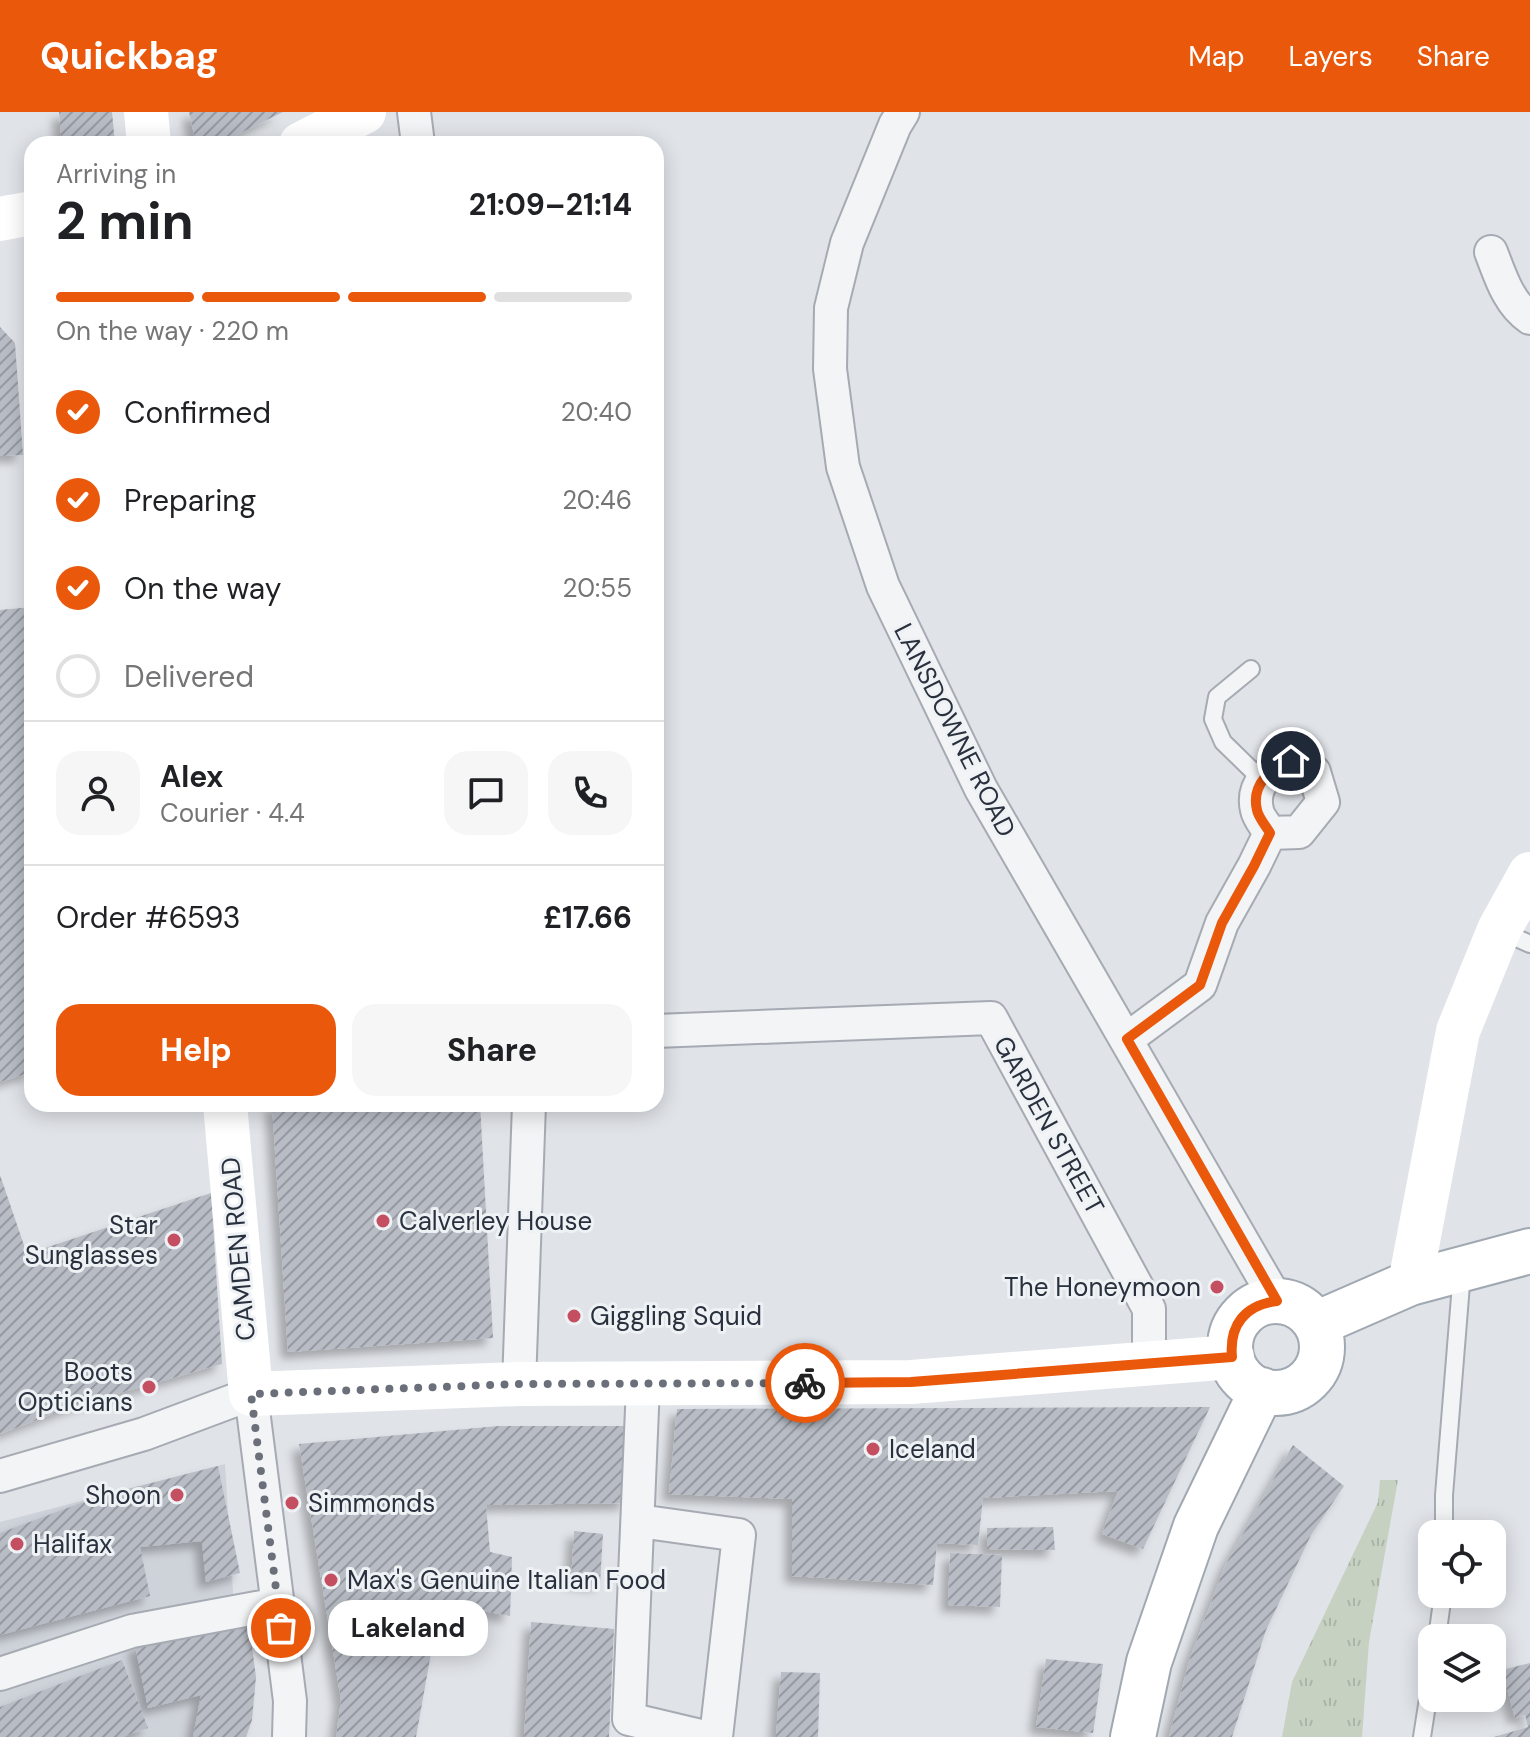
<!DOCTYPE html>
<html lang="en">
<head>
<meta charset="utf-8">
<style>
  :root { --surface:#fff; --page:#f6f6f6; --text:#202124; --muted:#757577; --line:#e0e0e0; --accent:#ea580c }
  body { margin:0; font-family:"DM Sans",sans-serif; background:var(--page); color:var(--text); height:100vh; display:flex; flex-direction:column; font-size:30px; white-space:nowrap }
  * { box-sizing:border-box; margin:0 }
  p { font-size:26px; color:var(--muted) }
  .icon { flex:none; width:44px; height:44px; fill:none; stroke:currentColor; stroke-width:2; stroke-linecap:round; stroke-linejoin:round }
  .map { position:relative; flex:1; overflow:hidden }
  .side { position:absolute; left:24px; top:24px; width:640px; height:976px; display:flex; flex-direction:column; background:var(--surface); border-radius:24px; box-shadow:0 4px 20px #0003 }
  .side>* { flex:none }
  .buttons { position:absolute; left:1418px; top:1408px; display:grid; gap:16px }
  .buttons a { display:grid; place-items:center; width:88px; height:88px; border-radius:16px; background:var(--surface); box-shadow:0 4px 20px #0003; font-size:40px }
  .pin { position:absolute; display:grid; place-items:center; width:68px; height:68px; color:#fff; margin:-34px; border:4px solid #fff; border-radius:50%; box-shadow:0 2px 8px #0007 }
  .courier { position:absolute; display:grid; place-items:center; width:80px; height:80px; margin:-40px; border:6px solid #ea580c; border-radius:50%; background:#fff; color:#222; box-shadow:0 2px 10px #0007 }
  .bubble { position:absolute; height:56px; border-radius:24px; background:var(--surface); box-shadow:0 4px 20px #0003; font-size:26px; font-weight:700; line-height:56px; text-align:center }
  .head em { font-style:normal; font-weight:700 }
  .head div { display:flex; flex-direction:column-reverse }
  .head { display:flex; align-items:center; justify-content:space-between; height:136px; padding:0 32px }
  h1 { font-size:52px; font-weight:700; line-height:60px }
  .bar { display:grid; grid-template-columns:repeat(4,1fr); gap:12px 8px; align-content:center; height:96px; padding:0 32px }
  .bar i { height:10px; border-radius:6px; background:var(--line) }
  .bar .on { background:var(--accent) }
  .bar p { grid-column:span 4 }
  .line { display:flex; align-items:center; gap:20px; padding:0 32px; border-top:2px solid var(--line) }
  .line div { flex:1 }
  .round { display:grid; place-items:center; flex:none; width:84px; height:84px; border-radius:24px; background:var(--page) }
  ol { padding:0 32px; list-style:none }
  li { display:flex; align-items:center; gap:24px; height:88px }
  li p { margin-inline-start:auto }
  li .icon { padding:8px; border-radius:50%; background:var(--accent); color:#fff; stroke-width:4 }
  li:last-child { color:var(--muted) }
  li i { width:44px; height:44px; border:4px solid var(--line); border-radius:50% }
  .action { display:flex; gap:16px; margin-top:auto; padding:16px 32px }
  .action a { flex:1; height:92px; border-radius:24px; background:var(--accent); color:#fff; font-size:32px; font-weight:700; line-height:92px; text-align:center }
  .action a+a { background:var(--page); color:var(--text) }
  header { display:flex; align-items:center; gap:48px; box-sizing:border-box; height:112px; padding:0 40px; background:var(--accent); color:#fff }
  header strong { font-size:38px }
  nav { display:flex; gap:44px; margin-inline-start:auto; font-size:28px }
  .map>svg:first-child { display:block }
  .built { fill:#ced2d9 }
  .grass { fill:url(#grass-tufts) }
  .building { fill:url(#building-hatch); filter:url(#shadow) }
  .lines { fill:none; stroke-linecap:round; stroke-linejoin:round }
  .lane-casing { stroke:#a6aab2; stroke-width:20 }
  .street-casing { stroke:#a6aab2; stroke-width:36 }
  .primary-casing { stroke:#a0a8b2; stroke-width:48 }
  .lane { stroke:#f2f4f6; stroke-width:16 }
  .street { stroke:#f2f4f6; stroke-width:32 }
  .secondary { stroke:#fff; stroke-width:44 }
  .primary { stroke:#fff; stroke-width:44 }
  .done { stroke:#6a6f7a; stroke-width:8; stroke-dasharray:0 14.4 }
  .route { stroke:#ea580c; stroke-width:10 }
  .poi-dot { fill:#c34f61; stroke:#eff2f5; stroke-width:3 }
  .labels { text-anchor:middle; dominant-baseline:central; stroke-width:6; stroke-linejoin:round; paint-order:stroke }
  .street-label { font-size:26px; fill:#2a313e; stroke:#eff2f5 }
  .poi-label { font-size:26px; fill:#2a313e; stroke:#eff2f5; text-anchor:start }
</style>
</head>
<body>
<header>
<strong>Quickbag</strong>
<nav><a>Map</a><a>Layers</a><a>Share</a></nav>
</header>
<div class="map">
<svg width="1530" height="1625" viewBox="0 0 1530 1625">
  <defs>
    <pattern id="grass-tufts" width="24" height="20" patternUnits="userSpaceOnUse" patternTransform="scale(2)"><rect width="24" height="20" fill="#c6d1c2"/><path d="M3 7l-1-3M5 7V3M7 7l1-3M15 17l-1-3M17 17v-4M19 17l1-3" fill="none" stroke="#aab4a8"/></pattern>
    <pattern id="building-hatch" width="6" height="6" patternUnits="userSpaceOnUse" patternTransform="scale(2)"><rect width="6" height="6" fill="#b8bcc4"/><path d="M-1 1l2-2M0 6l6-6M5 7l2-2" fill="none" stroke="#9699a1"/></pattern>
    <filter id="shadow"><feDropShadow dx="-7" dy="7" stdDeviation="4" flood-color="#0004"/></filter>
  </defs>
  <rect width="100%" height="100%" fill="#e0e3e8"/>
  <path class="built" d="M225 1352 242 1625H0V1410Z"/>
  <path class="grass" d="M1380 1368H1398L1369 1530 1362 1625H1282L1292 1570 1378 1390Z"/>
  <path class="building" d="M59 0H112L115 32H62Z
    M189 0H283L218 32H196Z
    M0 215 15 231 23 343 0 344Z
    M32 495V960L0 970V498Z
    M272 992H480L493 1226 288 1240Z
    M0 1063 27 1142 211 1081 222 1252 71 1295 0 1322Z
    M1210 1295 1143 1437 1102 1422 1118 1379 983 1386 978 1433 937 1431 933 1473 792 1464V1387L669 1382 677 1297Z
    M499 1314H625L627 1391 486 1393 490 1440 512 1445 510 1504 440 1491 416 1625H336L341 1588 299 1332Z
    M1293 1333 1344 1374 1311 1423 1266 1518 1232 1625H1169L1190 1546 1225 1454Z
    M218 1354 240 1461 206 1470 202 1429 140 1435 150 1484 0 1523V1421L97 1385Z
    M1053 1415 1055 1438 987 1437V1416Z
    M574 1419 603 1422 600 1472 571 1469Z
    M950 1441 1002 1443 1000 1495 948 1493Z
    M531 1510 614 1517 609 1625H524Z
    M249 1513 256 1565 252 1608 246 1625H193L201 1583 148 1596 135 1533Z
    M1046 1547 1103 1552 1093 1621 1036 1615Z
    M122 1548 148 1616 123 1625H0V1595Z
    M1530 1551V1625H1494L1528 1615 1525 1603 1515 1606 1502 1558Z
    M781 1560 820 1561 818 1625H776Z"/>
  <g class="lines">
    <g class="lane-casing">
      <path id="lane" d="M1251 557 1217 585 1213 607 1223 630 1263 669
        M1501 819 1530 832
        M1444 1422V1383L1462 1160
        M1437 1526 1443 1482
        M1422 1625 1432 1561"/>
    </g>
    <g class="street-casing">
      <path id="street" d="M414 0 418 32
        M903 0 895 13 847 131 831 196 830 257 843 355 883 474 981 677 1277 1189
        M1491 140C1500 163 1508 191 1530 206
        M656 919 991 906 1149 1197V1252
        M1127 927 1200 873 1222 811 1254 754 1270 721 1299 720 1323 690 1314 660 1291 649C1270 656 1251 673 1257 698 1258 705 1266 714 1270 721
        M519 1272 529 992
        M643 1273 629 1607 705 1625
        M0 1364 144 1322 251 1282 290 1589 289 1625
        M639 1409 739 1423 716 1625
        M0 1562 132 1519 278 1492"/>
    </g>
    <g class="primary-casing">
      <path id="primary" d="M1230 1235a46 46 0 1 1 92 0a46 46 0 1 1-92 0Z
        M1316 1212 1410 1171 1530 1139
        M1133 1625 1149 1550 1196 1414 1262 1278"/>
    </g>
    <use href="#lane" class="lane"/>
    <use href="#street" class="street"/>
    <path class="secondary" d="M146 0 149 32
      M301 32 364 0
      M0 107 32 101
      M225 992 251 1282 519 1272 911 1270 1232 1245
      M1410 1171 1458 919 1499 818 1530 762"/>
    <use href="#primary" class="primary"/>
  </g>
  <g class="lines">
    <path class="done" d="M281 1516 251 1282 519 1272 805 1271"/>
    <path class="route" d="M805 1271 911 1270 1232 1245C1229 1213 1245 1193 1277 1189L1127 927 1200 873 1222 811 1254 754 1270 721C1266 714 1258 705 1257 698 1251 673 1270 656 1291 649"/>
  </g>
  <g class="poi-dot">
    <circle cx="383" cy="1109" r="8"/>
    <circle cx="174" cy="1128" r="8"/>
    <circle cx="1217" cy="1175" r="8"/>
    <circle cx="574" cy="1204" r="8"/>
    <circle cx="149" cy="1275" r="8"/>
    <circle cx="873" cy="1337" r="8"/>
    <circle cx="177" cy="1383" r="8"/>
    <circle cx="292" cy="1391" r="8"/>
    <circle cx="17" cy="1432" r="8"/>
    <circle cx="331" cy="1468" r="8"/>
  </g>
  <g class="labels">
    <g class="street-label">
      <text transform="translate(955 618) rotate(63)">LANSDOWNE ROAD</text>
      <text transform="translate(1049 1013) rotate(61)">GARDEN STREET</text>
      <text transform="translate(238 1137) rotate(-95)">CAMDEN ROAD</text>
    </g>
    <g class="poi-label">
      <text x="399" y="1109">Calverley House</text>
      <text x="158" y="1113" text-anchor="end">Star<tspan x="158" dy="30">Sunglasses</tspan></text>
      <text x="1201" y="1175" text-anchor="end">The Honeymoon</text>
      <text x="590" y="1204">Giggling Squid</text>
      <text x="133" y="1260" text-anchor="end">Boots<tspan x="133" dy="30">Opticians</tspan></text>
      <text x="889" y="1337">Iceland</text>
      <text x="161" y="1383" text-anchor="end">Shoon</text>
      <text x="308" y="1391">Simmonds</text>
      <text x="33" y="1432">Halifax</text>
      <text x="347" y="1468">Max's Genuine Italian Food</text>
    </g>
  </g>
</svg>
<div class="buttons">
<a><svg class="icon" aria-label="locate" viewBox="0 0 24 24"><circle cx="12" cy="12" r="6"/><path d="M12 2v4M12 18v4M2 12h4M18 12h4"/></svg></a>
<a><svg class="icon" aria-label="layers" viewBox="0 0 24 24"><path d="M12 4l9 5-9 5-9-5zM3 14l9 5 9-5"/></svg></a>
</div>
<div class="pin" style="left:281px;top:1516px;background:#ea580c"><svg class="icon" aria-label="bag" viewBox="0 0 24 24"><path d="M5 8h14l-1 12H6zM9 8a3 3 0 0 1 6 0"/></svg></div>
<div class="pin" style="left:1291px;top:649px;background:#1f2937"><svg class="icon" aria-label="home" viewBox="0 0 24 24"><path d="M3 11l9-7 9 7M6 9v11h12V9"/></svg></div>
<div class="courier" style="left:805px;top:1271px"><svg class="icon" aria-label="bike" viewBox="0 0 24 24"><circle cx="6" cy="16" r="4"/><circle cx="18" cy="16" r="4"/><path d="M6 16l4-8h5l3 8M10 8l3 8H6M13 5h3"/></svg></div>
<div class="bubble" style="left:328px;top:1488px;width:160px">Lakeland</div>
<section class="side">
<div class="head"><div><h1>2 min</h1><p>Arriving in</p></div><em>21:09–21:14</em></div>
<div class="bar"><i class="on"></i><i class="on"></i><i class="on"></i><i></i><p>On the way · 220 m</p></div>
<ol>
<li><svg class="icon" aria-label="check" viewBox="0 0 24 24"><path d="M5 12l5 5 9-10"/></svg>Confirmed<p>20:40</p></li>
<li><svg class="icon" aria-label="check" viewBox="0 0 24 24"><path d="M5 12l5 5 9-10"/></svg>Preparing<p>20:46</p></li>
<li><svg class="icon" aria-label="check" viewBox="0 0 24 24"><path d="M5 12l5 5 9-10"/></svg>On the way<p>20:55</p></li>
<li><i></i>Delivered</li>
</ol>
<div class="line" style="height:144px"><a class="round"><svg class="icon" aria-label="person" viewBox="0 0 24 24"><circle cx="12" cy="8" r="4"/><path d="M4 21q1-7 8-7t8 7"/></svg></a><div><b>Alex</b><p>Courier · 4.4</p></div><a class="round"><svg class="icon" aria-label="chat" viewBox="0 0 24 24"><path d="M4 5h16v11H9l-5 4z"/></svg></a><a class="round"><svg class="icon" aria-label="phone" viewBox="0 0 24 24"><path d="M5 4h4l2 5-3 2q2 4 5 5l2-3 5 2v4C11 20 4 13 5 4z"/></svg></a></div>
<div class="line" style="height:104px"><div>Order #6593</div><b>£17.66</b></div>
<div class="action"><a>Help</a><a>Share</a></div>
</section>
</div>
</body>
</html>
